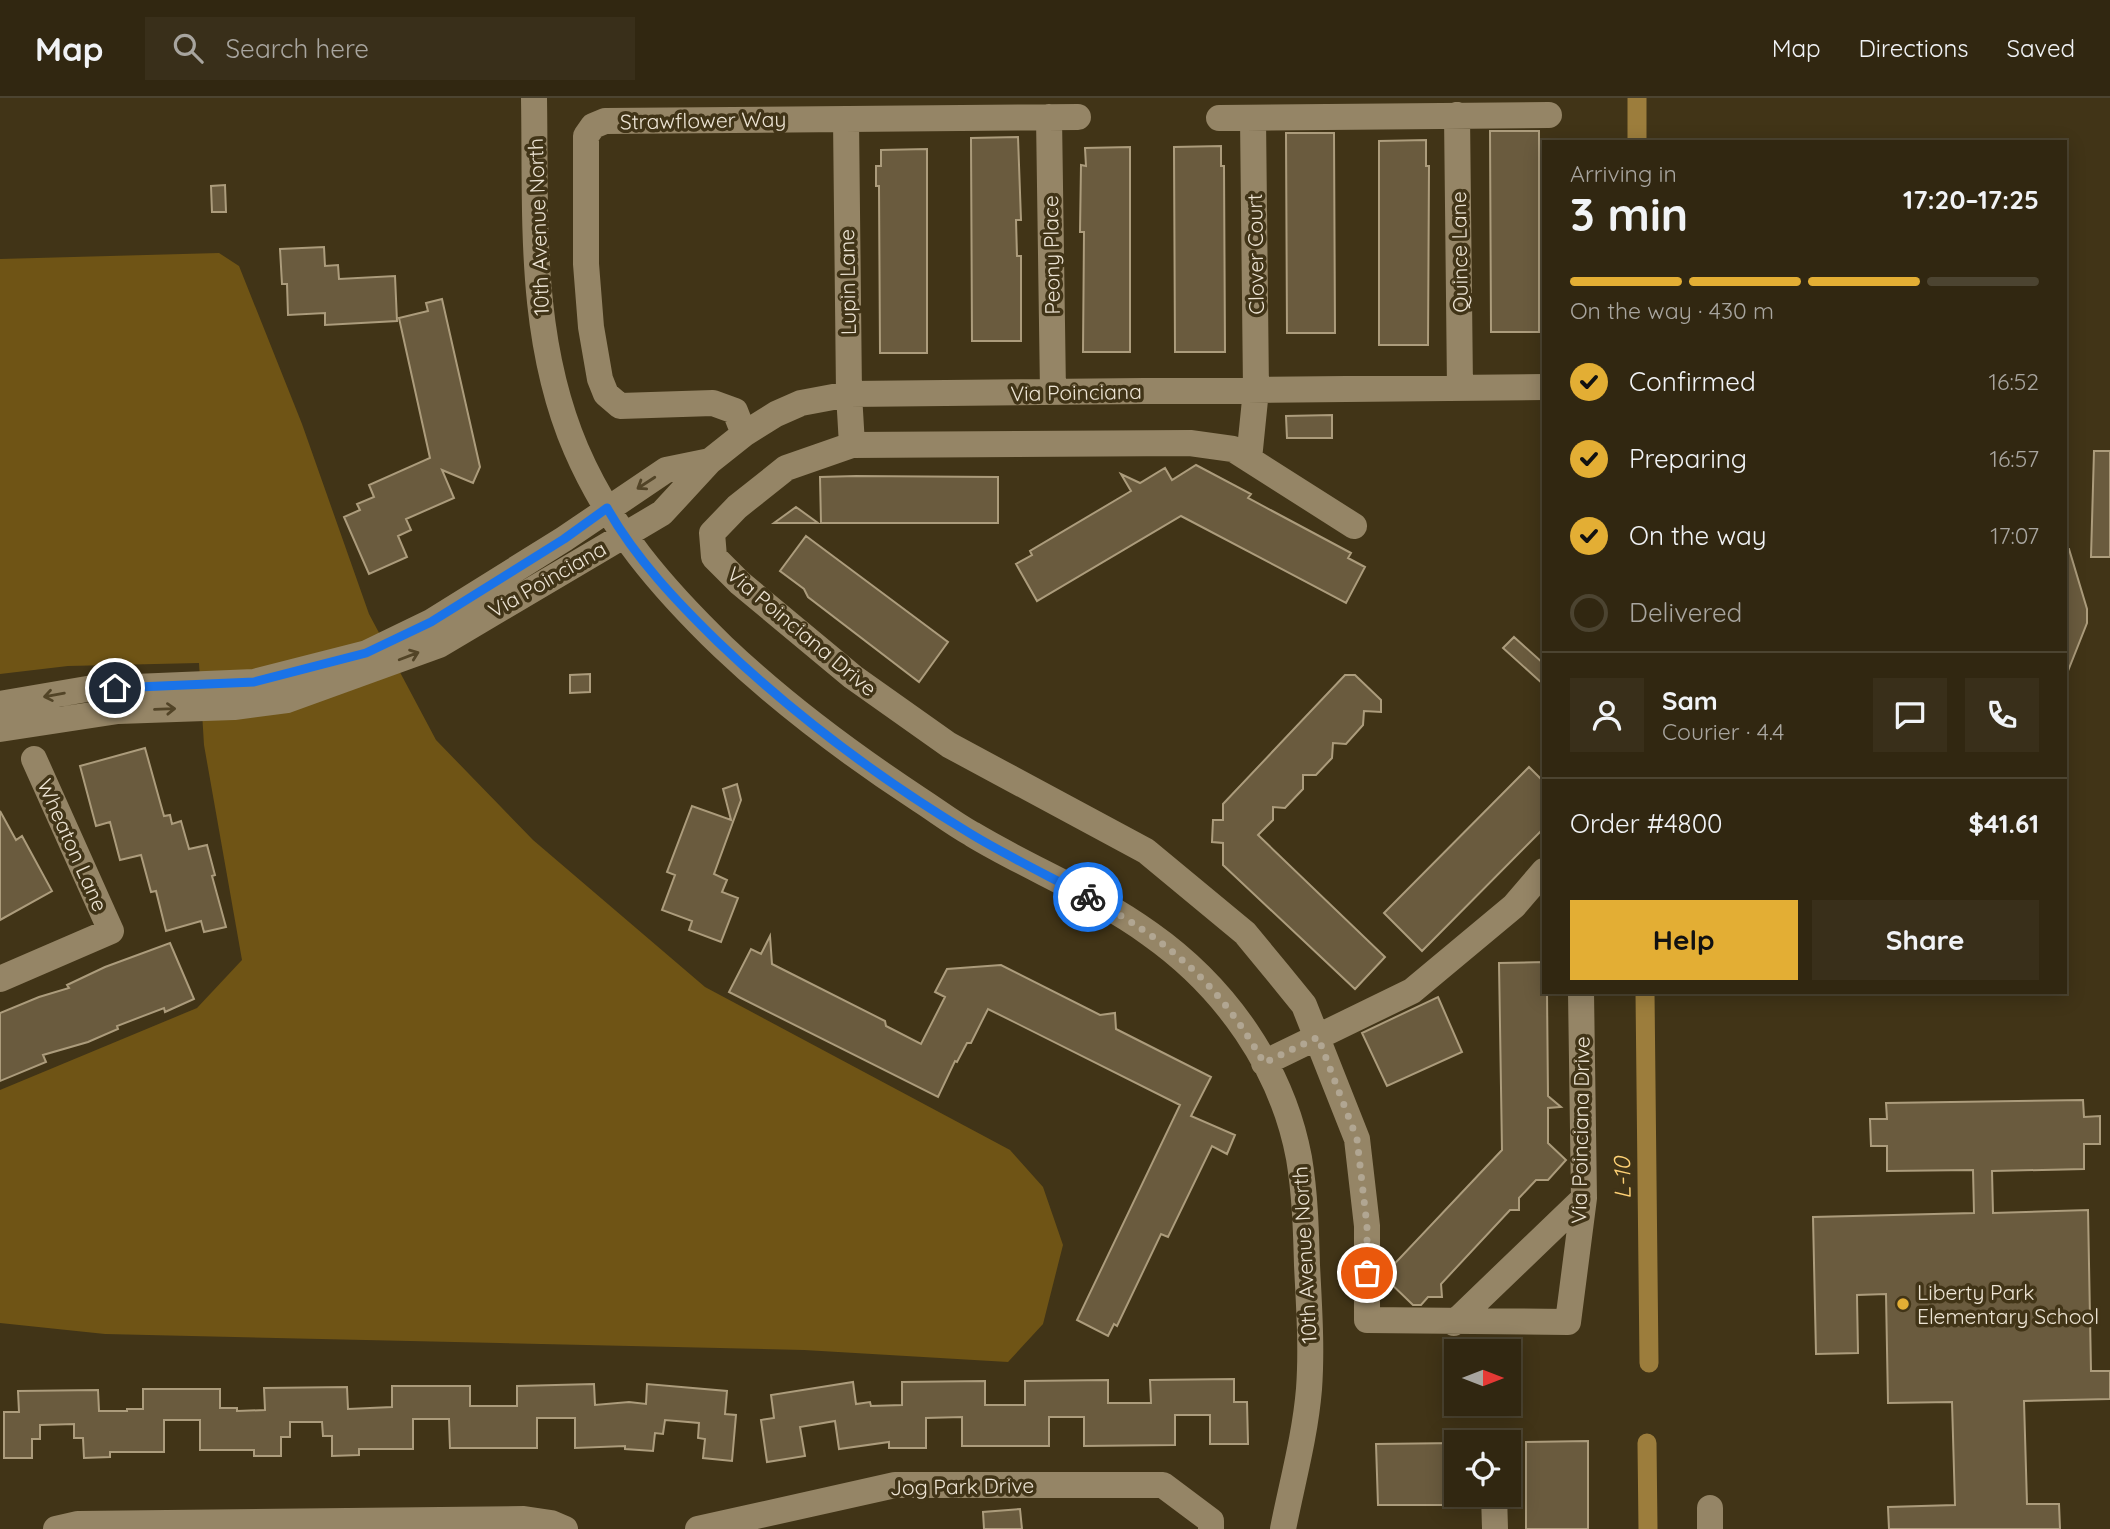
<!DOCTYPE html>
<html lang="en">
<head>
<meta charset="utf-8">
<style>
  :root { --surface:#312711; --page:#392f1a; --text:#f1f3f6; --muted:#a8a59f; --line:#4c4431; --accent:#e3ae34 }
  body { margin:0; font-family:Quicksand,sans-serif; background:var(--page); color:var(--text); height:100vh; display:flex; flex-direction:column; font-size:26px; white-space:nowrap }
  * { box-sizing:border-box; margin:0 }
  p { font-size:23px; color:var(--muted) }
  .icon { flex:none; width:38px; height:38px; fill:none; stroke:currentColor; stroke-width:2; stroke-linecap:round; stroke-linejoin:round }
  .map { position:relative; flex:1; overflow:hidden }
  .drawer { position:absolute; left:1542px; top:42px; width:525px; height:854px; display:flex; flex-direction:column; background:var(--surface); border-radius:0px; box-shadow:0 4px 18px #0003,0 0 0 2px var(--line) }
  .drawer>* { flex:none }
  .needle { width:46px; rotate:90deg }
  .controls { position:absolute; left:1444px; top:1241px; display:grid; gap:14px }
  .controls a { display:grid; place-items:center; width:77px; height:77px; border-radius:0px; background:var(--surface); box-shadow:0 4px 18px #0003,0 0 0 2px var(--line); font-size:35px }
  .pin { position:absolute; display:grid; place-items:center; width:60px; height:60px; color:#fff; margin:-30px; border:4px solid #fff; border-radius:50%; box-shadow:0 2px 7px #0007 }
  .courier { position:absolute; display:grid; place-items:center; width:70px; height:70px; margin:-35px; border:5px solid #1a73e8; border-radius:50%; background:#fff; color:#222; box-shadow:0 2px 9px #0007 }
  .overview em { font-style:normal; font-weight:700 }
  .overview div { display:flex; flex-direction:column-reverse }
  .overview { display:flex; align-items:center; justify-content:space-between; height:119px; padding:0 28px }
  h1 { font-size:46px; font-weight:700; line-height:52px }
  .bar { display:grid; grid-template-columns:repeat(4,1fr); gap:10px 7px; align-content:center; height:84px; padding:0 28px }
  .bar i { height:9px; border-radius:5px; background:var(--line) }
  .bar .current { background:var(--accent) }
  .bar p { grid-column:span 4 }
  .line { display:flex; align-items:center; gap:18px; padding:0 28px; border-top:2px solid var(--line) }
  .line div { flex:1 }
  .round { display:grid; place-items:center; flex:none; width:74px; height:74px; border-radius:0px; background:var(--page) }
  ol { padding:0 28px; list-style:none }
  li { display:flex; align-items:center; gap:21px; height:77px }
  li p { margin-inline-start:auto }
  li .icon { padding:7px; border-radius:50%; background:var(--accent); color:#111; stroke-width:4 }
  li:last-child { color:var(--muted) }
  li i { width:38px; height:38px; border:4px solid var(--line); border-radius:50% }
  .button { display:flex; gap:14px; margin-top:auto; padding:14px 28px }
  .button a { flex:1; height:80px; border-radius:0px; background:var(--accent); color:#111; font-size:28px; font-weight:700; line-height:80px; text-align:center }
  .button a+a { background:var(--page); color:var(--text) }
  header { display:flex; align-items:center; gap:42px; box-sizing:border-box; height:98px; padding:0 35px; background:var(--surface); border-bottom:2px solid var(--line) }
  header strong { font-size:33px }
  nav { display:flex; gap:38px; margin-inline-start:auto; font-size:24px }
  .search { width:490px; height:63px; background:var(--page); display:flex; align-items:center; gap:18px; box-sizing:border-box; padding:0 24px; border-radius:0px; color:var(--muted); font-size:26px }
  .map>svg:first-child { display:block }
  .green { fill:#6f5415 }
  .lines { fill:none; stroke-linecap:round; stroke-linejoin:round }
  .canal { stroke:#9c7d3c; stroke-width:19 }
  .building { fill:#6a5b3e; stroke:#ac9c7c; stroke-width:2 }
  .minor { stroke:#958566; stroke-width:26 }
  .oneway { stroke:#524427 }
  .done { stroke:#b1a692; stroke-width:7; stroke-dasharray:0 12.6 }
  .route { stroke:#1a73e8; stroke-width:9 }
  .poi-dot { fill:#e3ae34; stroke:#413417; stroke-width:2.5 }
  .labels { text-anchor:middle; dominant-baseline:central; stroke-width:7; stroke-linejoin:round; paint-order:stroke }
  .street-label { font-size:21px; fill:#ede4d4; stroke:#413417 }
  .poi-label { font-size:21px; fill:#ede4d4; stroke:#413417; text-anchor:start }
  .water-label { font-size:23px; font-style:italic; fill:#ffd276; stroke:#413417 }
</style>
</head>
<body>
<header>
<strong>Map</strong>
<div class="search"><svg class="icon" aria-label="search" viewBox="0 0 24 24"><circle cx="10" cy="10" r="6"/><path d="M15 15l6 6"/></svg>Search here</div>
<nav><a>Map</a><a>Directions</a><a>Saved</a></nav>
</header>
<div class="map">
<svg width="2110" height="1431" viewBox="0 0 2110 1431">
  <rect width="100%" height="100%" fill="#413417"/>
  <path class="green" d="M219 155 239 168 302 326 369 516 436 642 533 742 705 889 1010 1052 1043 1089 1063 1147 1043 1226 1008 1264 804 1252 105 1236 0 1225V992L197 910 242 862 204 647 199 565 68 568 0 576V161Z"/>
  <g class="lines">
    <path class="canal" d="M1637 0V44
      M1645 894 1649 1265
      M1647 1345 1648 1431"/>
  </g>
  <path class="building" d="M1490 33H1539V234H1491Z
    M1286 35H1334L1335 235H1287Z
    M1018 39 1021 122H1016L1017 158H1021V243H972L971 40Z
    M1426 42V68H1429L1428 247H1379V43Z
    M1221 48V68H1224L1225 254H1175L1174 49Z
    M1130 49V254H1083L1084 134H1080L1081 67 1086 68 1085 50Z
    M927 51V255H880L879 88H876V68H881V52Z
    M225 87 226 114H212L211 88Z
    M324 149 325 168 338 167 339 181 395 178 397 223 325 227V215L288 217 287 186H282L280 151Z
    M442 201 480 369 473 385 442 372 454 400 406 421 411 432 398 438 407 459 369 476 344 419 360 412 357 406 374 399 369 387 430 360 399 220 428 213 426 205Z
    M1332 317V340H1287L1286 318Z
    M2094 353H2110V459H2091Z
    M1196 367 1251 396 1248 400 1351 455 1348 460 1365 469 1346 505 1181 418 1037 503 1016 466 1032 457 1030 453 1131 393 1121 376 1140 385 1165 370 1172 382Z
    M856 378 998 379V425H821L820 379Z
    M796 409 818 425H774Z
    M806 438 948 544 919 584 808 499 804 491 780 473Z
    M2065 451H2069L2087 511V525L2066 578Z
    M1514 539 1544 566V587L1503 550Z
    M590 576V594L570 595V577Z
    M1345 577H1355L1381 602V614L1364 613 1363 627 1346 646 1333 645 1332 660 1316 677H1303V691L1285 710 1273 709V722L1258 737 1385 859 1355 891 1223 767V745L1212 744 1213 722H1223V706Z
    M145 650 164 718 170 717 172 726 181 723 189 751 207 747 215 777 212 778 226 829 204 834 201 823 166 833 156 793 151 794 141 757 120 762 110 724 96 728 80 668Z
    M1529 669 1544 684V730L1422 853 1384 815Z
    M737 686 741 702 714 776 727 782 722 794 738 800 721 844 689 832 692 823 662 812 675 777 667 774 692 708 731 722 723 691Z
    M0 713 16 742 22 738 52 793 0 822Z
    M770 838 772 866 885 923 886 928 921 946 945 899 935 894 947 871 1001 867 1100 917 1115 915 1116 931 1211 979 1191 1018 1235 1037 1227 1056 1212 1048 1168 1139 1161 1136 1117 1228 1114 1226 1108 1238 1077 1222 1180 1007 988 911 971 945H967L957 964 955 963 938 999 729 894 751 851 761 856Z
    M170 845 194 901 165 914 164 910 117 928 118 931 88 944 43 957 46 964 0 983V915L39 899 69 890 67 887 105 869Z
    M1544 864V894H1547L1548 998 1561 1009 1548 1010V1045L1566 1062 1548 1082H1536L1519 1100V1112H1510L1441 1186 1442 1199H1428L1421 1207H1413L1383 1178 1502 1052 1499 865Z
    M1438 899 1462 954 1387 988 1362 935Z
    M2083 1002 2084 1019 2100 1018V1046H2084V1071L1992 1073 1993 1115 2088 1112 2091 1273H2110V1301L2024 1303 2027 1406H2059L2060 1431H1889L1888 1409 1955 1407 1952 1304 1888 1305 1886 1196 1857 1197 1858 1255 1816 1256 1813 1119 1974 1115 1973 1072 1887 1073V1048H1871L1870 1021H1887L1886 1005Z
    M1234 1281V1304H1247L1248 1346H1210V1317H1175V1347L1084 1348V1319H1049V1348H962V1319L926 1320V1350H889V1344L839 1351 835 1323 800 1329 805 1358 767 1364 761 1322 774 1320 771 1297 853 1284 856 1306 870 1304 871 1308 902 1307V1284L985 1283V1307H1025V1283L1108 1282V1305H1151L1150 1282Z
    M594 1286 595 1307 629 1304 646 1306 647 1286 727 1293 725 1316 736 1317 732 1363 703 1360 705 1341 698 1340 699 1325 665 1322 663 1336 655 1335 653 1353 625 1351V1348L575 1350V1320H537V1350H450L449 1321H413V1351H359V1357L332 1358V1338H323L322 1324H290V1339H281V1358H254V1352H200V1322H164V1354H110V1359L84 1360 83 1340H74V1326L40 1327V1341H32V1360H4V1314H19L18 1293 98 1292 99 1313H127V1311H143V1291H220V1310H237V1313L265 1312 264 1290 347 1289 348 1311 392 1309V1288H470V1308H517V1288Z
    M1588 1343V1431H1526V1344Z
    M1456 1345V1407H1378L1376 1346Z
    M1020 1411 1022 1431H984L983 1414Z"/>
  <g class="lines">
    <path class="minor" d="M534 0C536 119 528 239 576 351 610 430 662 490 723 549 784 607 850 656 920 702 937 713 954 726 972 736 1030 771 1095 796 1150 836 1225 889 1282 969 1299 1060 1305 1096 1306 1131 1307 1167 1309 1208 1312 1250 1309 1291 1305 1339 1292 1385 1283 1431
      M1457 17 1460 290
      M1049 19 1053 294
      M1219 20 1549 17
      M846 21 849 296 852 347
      M744 336 735 313 713 305 620 308 606 296 600 281 591 229 586 166V38L593 28 605 23 1078 19
      M1249 361 1256 292 1253 20
      M1354 428 1233 351 1190 345 852 347 786 370 737 409 712 435 714 459 740 485 853 579 949 647 1146 753 1245 835 1278 875 1304 907 1357 1041 1367 1128V1222L1568 1224 1584 1100 1581 894
      M0 606 87 591 254 584 367 555 431 524 564 441 666 372 710 363
      M0 631 118 613 234 609 287 602 439 547 662 415 710 363 744 336 776 316 801 305 849 296 1544 289
      M0 881 111 833 34 661
      M1264 965 1412 893 1514 808 1544 773
      M1454 1225 1584 1100
      M1494 1396 1495 1431
      M1710 1410V1431
      M56 1431 78 1426 524 1421 551 1425 565 1431
      M698 1431 895 1387H1163L1211 1423V1431"/>
  </g>
  <defs><path id="oneway-shaft" d="M-6 0H5M1.5-3L5.5 0L1.5 3" fill="none" stroke-width="1.6" stroke-linecap="round" stroke-linejoin="round" transform="scale(1.75)"/></defs>
  <g class="oneway">
    <use href="#oneway-shaft" transform="translate(646 385) rotate(147)"/>
    <use href="#oneway-shaft" transform="translate(409 558) rotate(-21)"/>
    <use href="#oneway-shaft" transform="translate(54 597) rotate(170)"/>
    <use href="#oneway-shaft" transform="translate(165 611) rotate(-2)"/>
  </g>
  <g class="lines">
    <path class="done" d="M1088 799C1169 843 1218 884 1264 965L1318 939 1357 1041 1367 1128V1175"/>
    <path class="route" d="M115 590 254 584 366 555 431 524 564 441 607 410C636 461 677 504 718 544 795 618 880 681 971 736 1009 759 1049 778 1088 799"/>
  </g>
  <circle class="poi-dot" cx="1903" cy="1206" r="7"/>
  <g class="labels">
    <g class="street-label">
      <text transform="translate(703 22) rotate(-1)">Strawflower Way</text>
      <text transform="translate(538 129) rotate(-92)">10th Avenue North</text>
      <text transform="translate(1459 154) rotate(-91)">Quince Lane</text>
      <text transform="translate(1255 156) rotate(-91)">Clover Court</text>
      <text transform="translate(1051 157) rotate(-91)">Peony Place</text>
      <text transform="translate(847 184) rotate(-91)">Lupin Lane</text>
      <text transform="translate(1076 294) rotate(-1)">Via Poinciana</text>
      <text transform="translate(547 481) rotate(-30)">Via Poinciana</text>
      <text transform="translate(802 533) rotate(40)">Via Poinciana Drive</text>
      <text transform="translate(73 747) rotate(66)">Wheaton Lane</text>
      <text transform="translate(1580 1032) rotate(-89)">Via Poinciana Drive</text>
      <text transform="translate(1304 1157) rotate(-93)">10th Avenue North</text>
      <text transform="translate(962 1388) rotate(-1)">Jog Park Drive</text>
    </g>
    <g class="poi-label">
      <text x="1917" y="1194">Liberty Park<tspan x="1917" dy="24">Elementary School</tspan></text>
    </g>
    <g class="water-label">
      <text transform="translate(1622 1080) rotate(-91)">L-10</text>
    </g>
  </g>
</svg>
<div class="controls">
<a><svg class="needle" viewBox="-14 -14 28 28"><path d="M0-13l5 13h-10z" fill="#e53935"/><path d="M0 13l5-13h-10z" fill="#a8a59f"/></svg></a>
<a><svg class="icon" aria-label="locate" viewBox="0 0 24 24"><circle cx="12" cy="12" r="6"/><path d="M12 2v4M12 18v4M2 12h4M18 12h4"/></svg></a>
</div>
<div class="pin" style="left:1367px;top:1175px;background:#ea580c"><svg class="icon" aria-label="bag" viewBox="0 0 24 24"><path d="M5 8h14l-1 12H6zM9 8a3 3 0 0 1 6 0"/></svg></div>
<div class="pin" style="left:115px;top:590px;background:#1f2937"><svg class="icon" aria-label="home" viewBox="0 0 24 24"><path d="M3 11l9-7 9 7M6 9v11h12V9"/></svg></div>
<div class="courier" style="left:1088px;top:799px"><svg class="icon" aria-label="bike" viewBox="0 0 24 24"><circle cx="6" cy="16" r="4"/><circle cx="18" cy="16" r="4"/><path d="M6 16l4-8h5l3 8M10 8l3 8H6M13 5h3"/></svg></div>
<section class="drawer">
<div class="overview"><div><h1>3 min</h1><p>Arriving in</p></div><em>17:20–17:25</em></div>
<div class="bar"><i class="current"></i><i class="current"></i><i class="current"></i><i></i><p>On the way · 430 m</p></div>
<ol>
<li><svg class="icon" aria-label="check" viewBox="0 0 24 24"><path d="M5 12l5 5 9-10"/></svg>Confirmed<p>16:52</p></li>
<li><svg class="icon" aria-label="check" viewBox="0 0 24 24"><path d="M5 12l5 5 9-10"/></svg>Preparing<p>16:57</p></li>
<li><svg class="icon" aria-label="check" viewBox="0 0 24 24"><path d="M5 12l5 5 9-10"/></svg>On the way<p>17:07</p></li>
<li><i></i>Delivered</li>
</ol>
<div class="line" style="height:126px"><a class="round"><svg class="icon" aria-label="person" viewBox="0 0 24 24"><circle cx="12" cy="8" r="4"/><path d="M4 21q1-7 8-7t8 7"/></svg></a><div><b>Sam</b><p>Courier · 4.4</p></div><a class="round"><svg class="icon" aria-label="chat" viewBox="0 0 24 24"><path d="M4 5h16v11H9l-5 4z"/></svg></a><a class="round"><svg class="icon" aria-label="phone" viewBox="0 0 24 24"><path d="M5 4h4l2 5-3 2q2 4 5 5l2-3 5 2v4C11 20 4 13 5 4z"/></svg></a></div>
<div class="line" style="height:91px"><div>Order #4800</div><b>$41.61</b></div>
<div class="button"><a>Help</a><a>Share</a></div>
</section>
</div>
</body>
</html>
